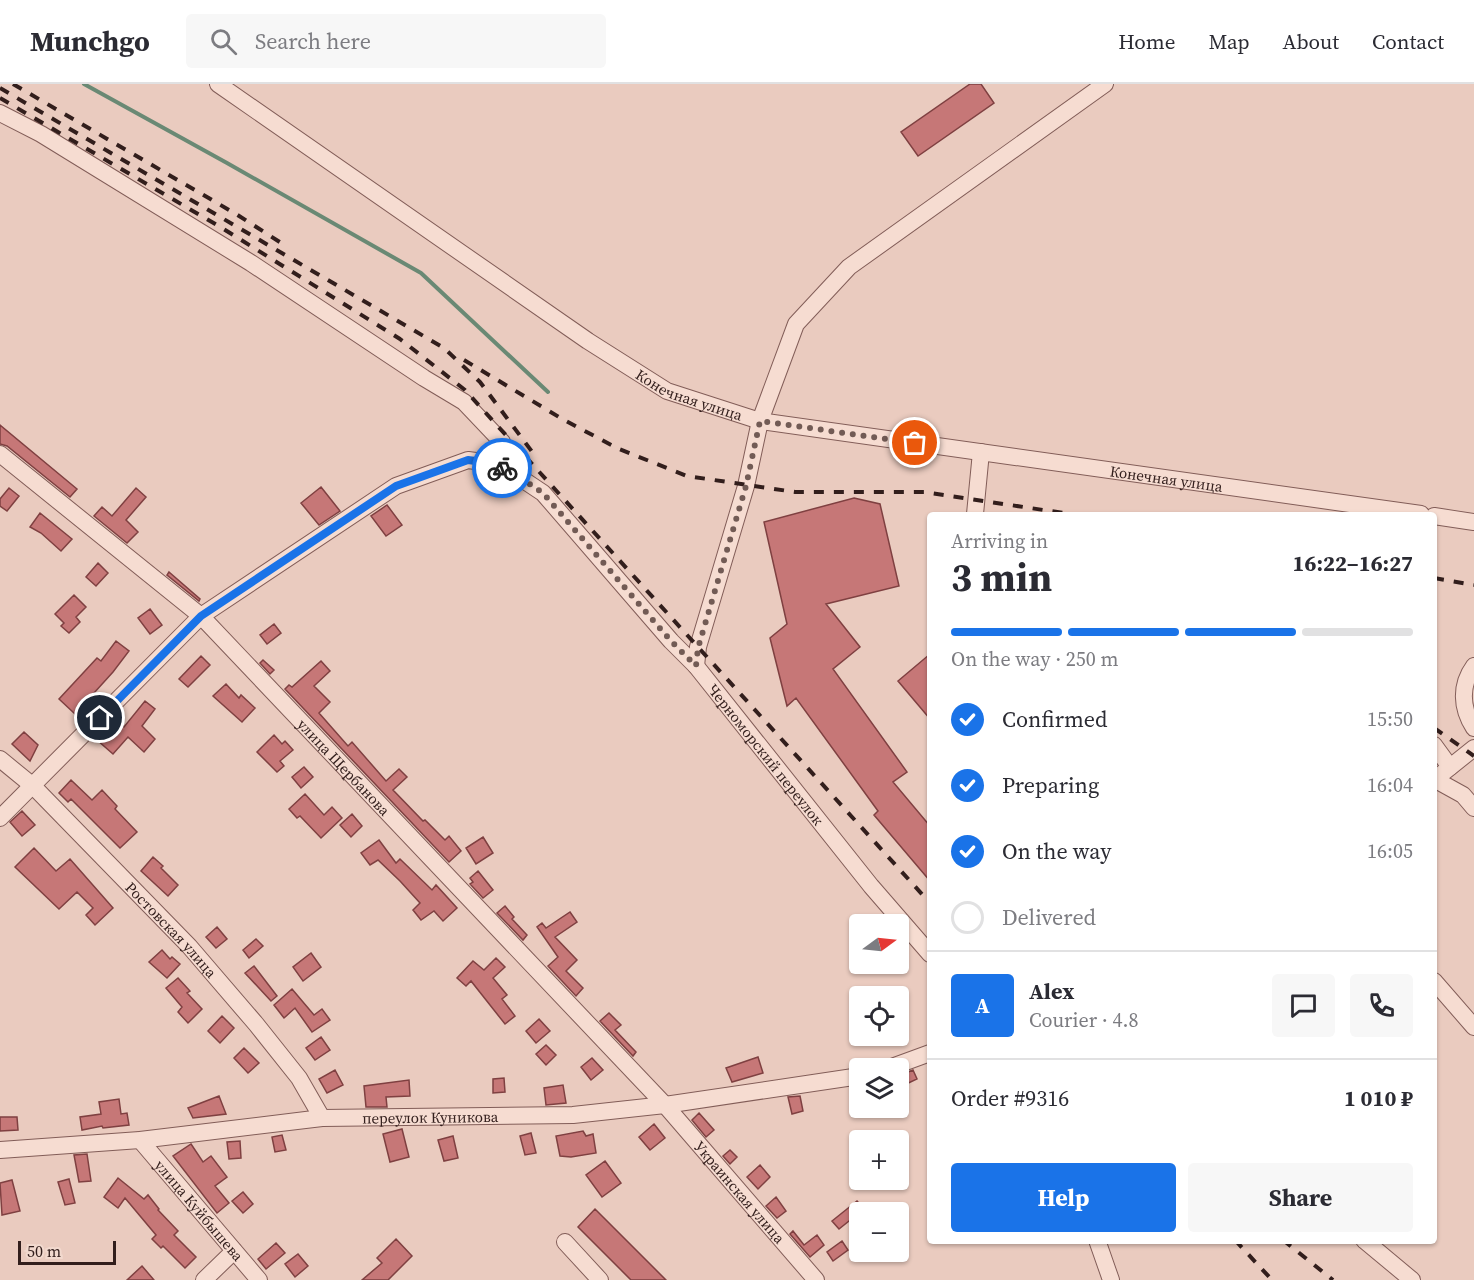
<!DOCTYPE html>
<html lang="en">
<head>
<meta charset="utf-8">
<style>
  :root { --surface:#fff; --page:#f7f7f7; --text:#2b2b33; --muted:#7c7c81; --line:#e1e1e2; --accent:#1a73e8 }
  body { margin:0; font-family:"Source Serif 4",serif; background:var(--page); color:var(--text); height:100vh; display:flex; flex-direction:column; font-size:22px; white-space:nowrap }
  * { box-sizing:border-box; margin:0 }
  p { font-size:20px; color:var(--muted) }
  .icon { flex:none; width:33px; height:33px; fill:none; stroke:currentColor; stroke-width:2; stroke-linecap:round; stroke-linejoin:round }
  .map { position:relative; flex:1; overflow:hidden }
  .panel { position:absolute; left:927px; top:428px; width:510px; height:732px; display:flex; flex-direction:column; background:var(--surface); border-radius:6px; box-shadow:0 2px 4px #0004 }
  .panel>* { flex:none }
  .needle { width:39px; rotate:75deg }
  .fabs { position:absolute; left:849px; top:830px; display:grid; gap:12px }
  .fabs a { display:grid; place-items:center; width:60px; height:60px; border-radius:6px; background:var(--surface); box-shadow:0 2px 4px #0004; font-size:30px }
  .scale { position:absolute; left:18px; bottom:15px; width:98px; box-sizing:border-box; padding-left:6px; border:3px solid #321e1c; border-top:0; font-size:16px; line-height:21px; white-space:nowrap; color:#321e1c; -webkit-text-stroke:4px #f2d9ce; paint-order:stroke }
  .pin { position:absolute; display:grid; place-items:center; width:51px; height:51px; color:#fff; margin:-26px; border:3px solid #fff; border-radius:50%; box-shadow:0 2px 6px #0007 }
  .courier { position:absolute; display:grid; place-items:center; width:60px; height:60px; margin:-30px; border:4px solid #1a73e8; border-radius:50%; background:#fff; color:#222; box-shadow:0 2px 8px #0007 }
  .head em { font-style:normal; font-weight:700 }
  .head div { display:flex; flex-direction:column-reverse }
  .head { display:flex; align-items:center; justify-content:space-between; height:102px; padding:0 24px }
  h1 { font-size:39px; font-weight:700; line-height:45px }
  .bar { display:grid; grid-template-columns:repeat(4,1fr); gap:9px 6px; align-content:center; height:72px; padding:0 24px }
  .bar i { height:8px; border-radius:4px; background:var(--line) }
  .bar .on { background:var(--accent) }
  .bar p { grid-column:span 4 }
  .line { display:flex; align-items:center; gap:15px; padding:0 24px; border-top:2px solid var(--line) }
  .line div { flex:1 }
  .round { display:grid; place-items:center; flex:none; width:63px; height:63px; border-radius:6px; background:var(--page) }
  ol { padding:0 24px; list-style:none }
  li { display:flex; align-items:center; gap:18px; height:66px }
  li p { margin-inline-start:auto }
  li .icon { padding:6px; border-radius:50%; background:var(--accent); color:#fff; stroke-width:4 }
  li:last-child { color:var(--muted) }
  li i { width:33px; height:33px; border:3px solid var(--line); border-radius:50% }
  .action { display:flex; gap:12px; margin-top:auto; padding:12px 24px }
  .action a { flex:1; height:69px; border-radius:6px; background:var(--accent); color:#fff; font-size:24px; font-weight:700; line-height:69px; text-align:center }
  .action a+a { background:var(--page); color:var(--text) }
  header { display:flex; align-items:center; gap:36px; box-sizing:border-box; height:84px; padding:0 30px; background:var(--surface); border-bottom:2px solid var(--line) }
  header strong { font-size:28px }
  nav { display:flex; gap:33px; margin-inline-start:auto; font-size:21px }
  .search { width:420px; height:54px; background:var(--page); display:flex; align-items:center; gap:15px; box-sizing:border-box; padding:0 21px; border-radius:6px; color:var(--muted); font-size:22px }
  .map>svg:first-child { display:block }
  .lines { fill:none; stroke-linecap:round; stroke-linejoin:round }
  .stream { stroke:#6a8974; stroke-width:4 }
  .building { fill:#c67777; stroke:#7f4041; stroke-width:1.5 }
  .minor-casing { stroke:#825d58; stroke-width:18 }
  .minor { stroke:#f6dcd1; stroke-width:16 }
  .rail { stroke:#321e1c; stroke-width:4; stroke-dasharray:10 10; stroke-linecap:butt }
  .done { stroke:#725b55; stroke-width:6; stroke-dasharray:0 10.8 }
  .route { stroke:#1a73e8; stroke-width:8 }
  .labels { text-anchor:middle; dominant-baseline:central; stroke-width:5; stroke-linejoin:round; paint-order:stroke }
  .street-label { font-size:15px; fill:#321e1c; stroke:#f2d9ce }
</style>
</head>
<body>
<header>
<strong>Munchgo</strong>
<div class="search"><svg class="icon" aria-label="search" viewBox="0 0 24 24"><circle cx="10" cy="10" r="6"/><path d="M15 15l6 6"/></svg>Search here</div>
<nav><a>Home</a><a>Map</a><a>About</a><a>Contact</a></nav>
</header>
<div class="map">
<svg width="1474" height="1196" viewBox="0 0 1474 1196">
  <rect width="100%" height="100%" fill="#eacbbf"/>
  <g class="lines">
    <path class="stream" d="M84 0 227 79 421 189 548 308"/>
  </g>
  <path class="building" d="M970 0H981L994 19 918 72 901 48Z
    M0 341 77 405 70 413 7 362 0 360Z
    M321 403 340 427 319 441 301 419Z
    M9 404 19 412 7 427 0 422V415Z
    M136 404 146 413 126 436 138 448 127 459 94 432 102 423 112 432Z
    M854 414 880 420 899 502 826 520 860 563 833 585 907 688 893 698 930 742V797L874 731 878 727 796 614 787 622 770 554 787 540 764 438Z
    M387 421 402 441 386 452 371 432Z
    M40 429 72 455 61 467 41 449 30 443Z
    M98 479 108 489 96 502 86 493Z
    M169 488 200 515 199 517 167 491Z
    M74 511 86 523 76 533 80 538 69 549 61 542 64 539 55 530Z
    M150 525 162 541 150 550 138 534Z
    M274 540 281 549 267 560 260 551Z
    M116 557 129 567 113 588 75 630 59 615 97 574 101 577Z
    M930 570V635L898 597Z
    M201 572 210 581 188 603 179 595Z
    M263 576 274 586 270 590 260 579Z
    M321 577 330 587 314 602 330 618 319 629 348 662 352 658 386 697 399 685 407 693 393 706 423 737 425 736 445 756 449 752 461 767 449 778 285 605 289 601 292 603Z
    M226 600 239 614 241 611 255 624 242 638 213 612Z
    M145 617 155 625 142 642 155 655 144 668 128 653 113 670 97 656 118 637 124 643Z
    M24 648 38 661 30 677 12 660Z
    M274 651 282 660 285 657 293 666 280 677 284 682 277 688 257 668Z
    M304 683 313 693 301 704 292 693Z
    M71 696 92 716 102 706 117 722 115 725 137 748 120 764 71 715 68 718 59 709Z
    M305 710 324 731 332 723 342 734 321 754 300 732 297 734 289 725Z
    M22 727 35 741 22 752 10 738Z
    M352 730 362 742 351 753 340 741Z
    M483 753 493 769 476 780 466 764Z
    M379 756 396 779 400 775 432 806 436 801 457 824 443 837 434 827 421 836 413 826 420 819 400 797 378 776 370 781 361 769Z
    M34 764 56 787 70 775 113 824 95 841 86 831 93 824 77 808 59 825 15 783Z
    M153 773 163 782 161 784 178 801 168 812 141 787Z
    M478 787 493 806 483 814 470 800 473 798 470 794Z
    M505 822 514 833 512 835 527 851 523 856 497 829Z
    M570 828 577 838 555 853 577 876 566 887 583 904 576 912 548 882 558 873 537 843 542 839 546 844Z
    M217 843 227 855 216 864 206 853Z
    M256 855 263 862 249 874 243 866Z
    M162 866 170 875 172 873 180 880 167 894 149 878Z
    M311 869 321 883 303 897 293 883Z
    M496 874 505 883 493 894 507 911 502 915 515 932 505 940 471 897 466 902 457 894 473 877 484 886Z
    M254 882 277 912 271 917 245 889Z
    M178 894 190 907 187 909 202 925 188 939 178 928 182 923 166 904Z
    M292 905 314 931 322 925 330 936 312 948 295 924 284 934 274 921Z
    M609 929 621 941 615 946 636 968 633 972 600 937Z
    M222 932 234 944 220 959 208 947Z
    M539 935 550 947 536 959 526 947Z
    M321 953 330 966 315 976 306 964Z
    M546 961 556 971 546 981 536 970Z
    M244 964 259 979 248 989 234 974Z
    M758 973 763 989 732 998 726 984Z
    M592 974 603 986 591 996 581 983Z
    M335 986 343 1001 327 1009 319 995Z
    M913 986 917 995 898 1004V992Z
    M504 994 505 1008 493 1009V995Z
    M409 996 410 1012 386 1013 387 1023H366L364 1002Z
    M563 1001 566 1019 546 1021 544 1004Z
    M219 1012 226 1030 193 1034 188 1024Z
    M800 1012 803 1027 792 1030 788 1013Z
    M119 1015 121 1030 127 1029 129 1041 103 1044 102 1042 82 1046 80 1033 101 1030 99 1018Z
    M699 1029 714 1046 706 1053 692 1036Z
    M0 1033H17L18 1046 0 1047Z
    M654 1040 665 1054 650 1066 639 1053Z
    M402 1045 409 1073 390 1078 383 1050Z
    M583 1047 586 1052 593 1050 596 1069 571 1073 560 1072 556 1052Z
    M531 1049 536 1069 525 1071 520 1052Z
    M282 1051 286 1066 275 1068 272 1053Z
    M453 1052 458 1074 444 1077 438 1056Z
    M240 1057 241 1074 229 1075 227 1058Z
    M191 1060 203 1078 211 1072 227 1093 215 1102 229 1119 217 1129 173 1072Z
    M730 1066 737 1073 730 1080 723 1072Z
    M87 1070 91 1097 79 1098 74 1071Z
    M605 1077 621 1099 602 1113 586 1091Z
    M760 1081 770 1093 758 1105 747 1093Z
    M118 1094 144 1115 148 1111 159 1125 158 1126 178 1147 174 1151 196 1173 185 1184 163 1162 161 1164 152 1155 156 1151 125 1114 118 1124 104 1113Z
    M69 1095 75 1119 65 1121 58 1098Z
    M12 1096 20 1127 2 1131 0 1099Z
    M243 1108 253 1120 243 1129 232 1117Z
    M776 1113 786 1127 777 1134 766 1122Z
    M857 1117 864 1125 839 1145 832 1137Z
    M595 1125 666 1196H631L578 1143Z
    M793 1147 804 1161 817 1151 824 1161 810 1173 790 1150Z
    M396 1155 412 1172 388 1196H362L382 1179 377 1174Z
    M842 1157 848 1166 833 1177 827 1168Z
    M276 1159 285 1169 266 1185 258 1175Z
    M298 1170 308 1182 295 1193 285 1180Z
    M142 1182 154 1196H127Z"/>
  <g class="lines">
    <g class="minor-casing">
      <g id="minor">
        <path id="s1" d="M218 0 588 257 667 307 760 337 1421 430"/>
        <path d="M0 29 41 50 251 179 424 294 464 318 502 358 516 391"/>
        <path id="s2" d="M0 370 201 532 665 1021 816 1196"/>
        <path d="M975 430 981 368"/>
        <path d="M1434 432 1474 438"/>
        <path d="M696 582 698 563 746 402 760 337 796 240 849 183 1105 0"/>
        <path d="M1474 582C1460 601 1461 624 1474 644"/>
        <path d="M1434 661 1450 683"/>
        <path id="s3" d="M0 675 33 702 189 862 256 940 299 994 322 1034"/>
        <path d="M1434 695 1463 711 1474 724"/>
        <path d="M1434 696 1474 664"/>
        <path id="s4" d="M0 734 201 532 396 402 468 376 491 379 516 391 543 409 671 557 696 582 871 802 930 870"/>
        <path d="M1434 897 1474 943"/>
        <path d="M889 984 930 969"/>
        <path id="s5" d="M140 1056 259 1196"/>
        <path id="s6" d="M0 1066 140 1056 322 1034 573 1031 665 1021 860 992"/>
        <path d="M1097 1156 1111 1196"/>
        <path d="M1364 1156 1412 1196"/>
        <path d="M565 1158 600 1196"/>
        <path d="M204 1196 234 1167"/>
      </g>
    </g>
    <use href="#minor" class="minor"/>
    <path class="rail" d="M13 0 236 130 286 162
      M0 4 444 264 480 298 536 373
      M0 14 222 144 400 255 465 306 930 819
      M464 276 564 336 619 365 687 392 795 408H924L1070 430
      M1434 494 1474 501
      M1434 644 1474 672
      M1235 1156 1272 1196
      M1283 1156 1333 1196"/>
  </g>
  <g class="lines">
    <path class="done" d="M502 384 516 391 543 409 671 557 696 582 698 564 746 402 760 337 915 359"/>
    <path class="route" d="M100 634 201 532 396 402 468 376 491 379 502 384"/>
  </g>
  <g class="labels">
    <g class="street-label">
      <text stroke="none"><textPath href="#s1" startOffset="566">Конечная улица</textPath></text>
      <text stroke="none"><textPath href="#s1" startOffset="1052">Конечная улица</textPath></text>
      <text stroke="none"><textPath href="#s4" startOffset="1023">Черноморский переулок</textPath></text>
      <text stroke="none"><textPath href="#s2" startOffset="466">улица Щербанова</textPath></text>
      <text stroke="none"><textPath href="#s3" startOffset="242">Ростовская улица</textPath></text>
      <text stroke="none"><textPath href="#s6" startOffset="432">переулок Куникова</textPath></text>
      <text stroke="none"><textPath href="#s2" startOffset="1047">Украинская улица</textPath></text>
      <text stroke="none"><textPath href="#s5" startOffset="92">улица Куйбышева</textPath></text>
    </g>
  </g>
</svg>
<div class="fabs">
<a><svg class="needle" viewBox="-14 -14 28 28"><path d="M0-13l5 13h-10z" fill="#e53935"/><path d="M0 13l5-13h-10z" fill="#7c7c81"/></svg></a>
<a><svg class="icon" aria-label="locate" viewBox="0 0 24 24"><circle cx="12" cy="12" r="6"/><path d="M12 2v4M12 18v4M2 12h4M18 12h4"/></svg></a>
<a><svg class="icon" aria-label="layers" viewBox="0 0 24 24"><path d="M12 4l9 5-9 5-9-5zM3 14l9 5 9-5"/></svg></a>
<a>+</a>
<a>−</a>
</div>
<div class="scale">50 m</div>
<div class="pin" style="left:915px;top:359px;background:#ea580c"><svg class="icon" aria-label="bag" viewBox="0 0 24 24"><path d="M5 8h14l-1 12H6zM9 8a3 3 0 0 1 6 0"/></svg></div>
<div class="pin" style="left:100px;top:634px;background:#1f2937"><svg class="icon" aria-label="home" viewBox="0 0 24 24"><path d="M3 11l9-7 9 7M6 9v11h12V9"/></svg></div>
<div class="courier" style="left:502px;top:384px"><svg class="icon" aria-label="bike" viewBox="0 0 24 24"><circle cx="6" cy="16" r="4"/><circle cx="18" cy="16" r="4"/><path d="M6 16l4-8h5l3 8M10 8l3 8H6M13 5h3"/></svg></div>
<section class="panel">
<div class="head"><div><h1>3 min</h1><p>Arriving in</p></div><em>16:22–16:27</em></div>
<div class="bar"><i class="on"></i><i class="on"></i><i class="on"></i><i></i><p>On the way · 250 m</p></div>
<ol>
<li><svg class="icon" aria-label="check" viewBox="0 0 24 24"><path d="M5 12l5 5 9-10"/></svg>Confirmed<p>15:50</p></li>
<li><svg class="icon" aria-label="check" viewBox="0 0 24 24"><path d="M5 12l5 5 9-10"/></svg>Preparing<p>16:04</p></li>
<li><svg class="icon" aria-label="check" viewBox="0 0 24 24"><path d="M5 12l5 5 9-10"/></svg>On the way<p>16:05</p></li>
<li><i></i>Delivered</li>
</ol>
<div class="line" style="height:108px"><b class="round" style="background:var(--accent);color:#fff">A</b><div><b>Alex</b><p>Courier · 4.8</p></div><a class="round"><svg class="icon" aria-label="chat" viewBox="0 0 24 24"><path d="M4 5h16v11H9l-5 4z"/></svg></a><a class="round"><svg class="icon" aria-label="phone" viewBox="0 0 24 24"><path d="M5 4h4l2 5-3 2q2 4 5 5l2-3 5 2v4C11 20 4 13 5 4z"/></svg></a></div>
<div class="line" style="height:78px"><div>Order #9316</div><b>1 010 ₽</b></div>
<div class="action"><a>Help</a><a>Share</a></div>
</section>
</div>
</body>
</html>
